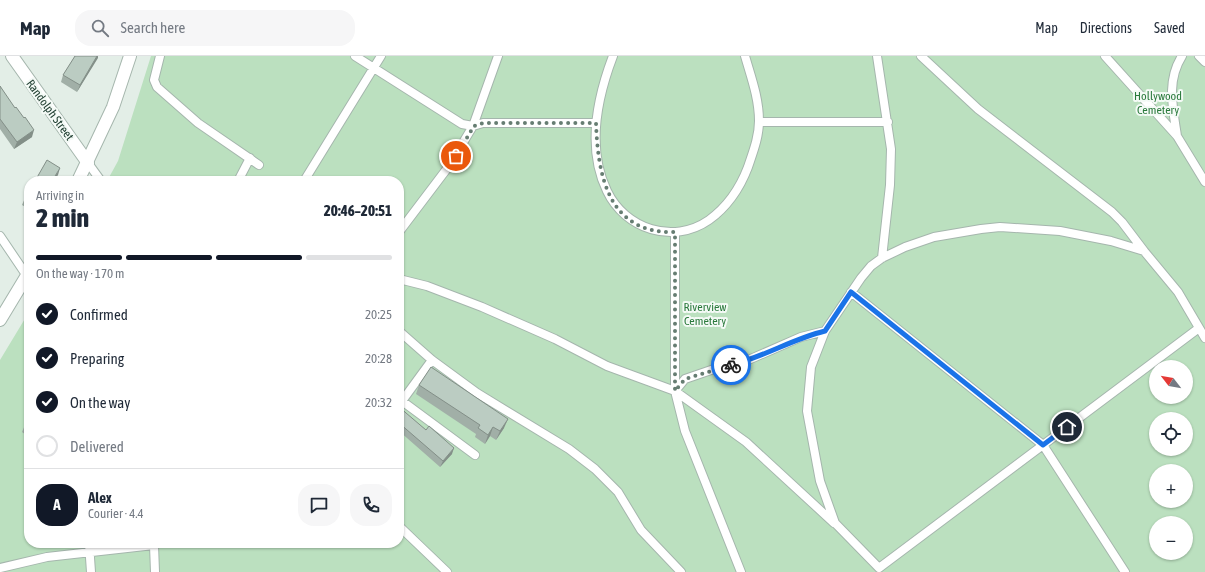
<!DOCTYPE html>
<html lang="en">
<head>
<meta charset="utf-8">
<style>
  :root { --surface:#fff; --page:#f6f6f7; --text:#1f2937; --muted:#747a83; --line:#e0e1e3; --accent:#111827 }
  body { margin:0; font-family:"Asap Condensed",sans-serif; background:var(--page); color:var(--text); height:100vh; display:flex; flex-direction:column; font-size:15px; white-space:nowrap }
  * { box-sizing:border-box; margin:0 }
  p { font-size:13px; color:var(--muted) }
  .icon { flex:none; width:22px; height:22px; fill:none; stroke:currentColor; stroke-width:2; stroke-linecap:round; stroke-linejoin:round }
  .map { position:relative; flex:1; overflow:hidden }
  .details { position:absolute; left:24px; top:120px; width:380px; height:372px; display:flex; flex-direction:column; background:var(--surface); border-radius:16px; box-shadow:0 1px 3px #0004 }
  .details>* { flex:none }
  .needle { width:26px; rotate:301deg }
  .buttons { position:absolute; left:1149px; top:304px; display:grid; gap:8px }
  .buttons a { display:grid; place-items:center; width:44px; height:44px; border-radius:50%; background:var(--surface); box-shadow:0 1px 3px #0004; font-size:20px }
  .pin { position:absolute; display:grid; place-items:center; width:34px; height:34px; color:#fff; margin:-17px; border:2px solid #fff; border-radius:50%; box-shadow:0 1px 4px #0007 }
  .courier { position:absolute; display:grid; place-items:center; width:40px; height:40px; margin:-20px; border:3px solid #1a73e8; border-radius:50%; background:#fff; color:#222; box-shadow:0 1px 5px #0007 }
  .head em { font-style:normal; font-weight:800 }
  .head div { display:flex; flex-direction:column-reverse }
  .head { display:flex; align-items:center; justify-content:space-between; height:68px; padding:0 12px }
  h1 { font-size:26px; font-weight:800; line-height:30px }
  .bar { display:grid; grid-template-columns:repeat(4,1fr); gap:6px 4px; align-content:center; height:48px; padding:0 12px }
  .bar i { height:5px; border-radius:3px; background:var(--line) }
  .bar .current { background:var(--accent) }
  .bar p { grid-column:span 4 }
  .line { display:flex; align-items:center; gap:10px; padding:0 12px; border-top:1px solid var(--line) }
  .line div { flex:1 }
  .round { display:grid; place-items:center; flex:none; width:42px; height:42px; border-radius:16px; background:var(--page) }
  ol { padding:0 12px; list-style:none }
  li { display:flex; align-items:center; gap:12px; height:44px }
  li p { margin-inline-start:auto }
  li .icon { padding:4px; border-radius:50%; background:var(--accent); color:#fff; stroke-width:4 }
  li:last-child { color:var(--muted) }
  li i { width:22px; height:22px; border:2px solid var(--line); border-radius:50% }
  header { display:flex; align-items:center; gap:24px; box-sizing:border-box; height:56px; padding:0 20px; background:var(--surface); border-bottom:1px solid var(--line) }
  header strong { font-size:19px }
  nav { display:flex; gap:22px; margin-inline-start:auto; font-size:14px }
  .search { width:280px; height:36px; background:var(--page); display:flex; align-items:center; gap:10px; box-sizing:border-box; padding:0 14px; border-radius:16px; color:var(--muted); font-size:15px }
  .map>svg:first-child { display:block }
  .green { fill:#bbe0bf; fill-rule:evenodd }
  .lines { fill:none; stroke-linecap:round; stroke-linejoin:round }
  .service-casing { stroke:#a5b6ad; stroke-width:10 }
  .minor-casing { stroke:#a5b6ad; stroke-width:14 }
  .tertiary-casing { stroke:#a5b6ad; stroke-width:14 }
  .service { stroke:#fff; stroke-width:8 }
  .minor { stroke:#fff; stroke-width:12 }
  .tertiary { stroke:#fff; stroke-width:12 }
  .wall { fill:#a1afa7 }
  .shaded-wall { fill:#838f88 }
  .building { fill:#bbccc2; stroke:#838f88 }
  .done { stroke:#667d72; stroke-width:4; stroke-dasharray:0 7.2 }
  .route { stroke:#1a73e8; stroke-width:5 }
  .labels { text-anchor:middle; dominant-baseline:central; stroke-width:4; stroke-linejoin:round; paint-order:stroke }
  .park-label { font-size:12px; fill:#29793b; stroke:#f4faf6 }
  .street-label { font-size:12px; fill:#224033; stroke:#f4faf6 }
</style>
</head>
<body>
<header>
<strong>Map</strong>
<div class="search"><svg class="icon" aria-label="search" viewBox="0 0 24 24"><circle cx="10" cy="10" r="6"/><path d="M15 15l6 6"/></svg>Search here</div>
<nav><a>Map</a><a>Directions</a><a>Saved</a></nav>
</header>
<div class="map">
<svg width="1205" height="516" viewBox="0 0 1205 516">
  <rect width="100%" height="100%" fill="#e3eee7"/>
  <path class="green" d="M151 0H1205V516H0V304L29 256V487H399V125H107L118 105ZM1156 311H1186V341H1156ZM1156 363H1186V393H1156ZM1156 415H1186V445H1156ZM1156 467H1186V497H1156Z"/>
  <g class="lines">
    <g class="service-casing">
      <path id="service" d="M160 0 154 24 157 31 198 67 259 109
        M355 0 462 68 473 70 483 67H596
        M613 0C597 42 586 92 607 135 625 173 673 189 709 164 727 151 740 132 748 111 753 96 759 81 759 65 759 42 751 21 745 0
        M877 0 891 93 890 129 882 202
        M921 0 978 53 1112 156 1122 166 1144 195
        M1105 0 1177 80 1205 126
        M1199 0 1205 6
        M759 66H888
        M1177 80C1173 53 1166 25 1182 0
        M88 107 101 125
        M238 125 250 102
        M304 125 381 0
        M399 176 449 110 473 70 498 0
        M675 176V335L685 375 741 516
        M0 180 27 220
        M399 223 427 230 482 251 555 283 607 310 675 335 746 386 834 467
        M851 236 1043 389 1125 516
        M1199 272 879 512 835 467 820 425 807 355 811 311 825 275 861 222 871 210 882 202 905 191 934 181 981 173 1000 171 1060 175 1111 185 1144 195 1178 236 1205 282
        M399 275 432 304 477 337 569 393 595 413 618 436 641 474 681 516
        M432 304 402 345 475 399
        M675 335 685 323 714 313 746 305 801 281 825 275
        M399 470 447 516
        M89 487 91 516
        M154 489 155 516
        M0 512 47 501 154 489 156 487"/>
    </g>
    <g class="minor-casing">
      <path id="minor" d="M12 0 88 107"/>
    </g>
    <g class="tertiary-casing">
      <path id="tertiary" d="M78 125 113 51 130 0
        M0 264 29 216"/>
    </g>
    <use href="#service" class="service"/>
    <use href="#minor" class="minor"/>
    <use href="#tertiary" class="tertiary"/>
  </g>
  <path class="wall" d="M75 0H98L77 36 61 26 63 19Z
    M0 30 32 81 14 93 0 73Z
    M29 134V153L22 149 25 142Z
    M419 329 504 372 496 384 490 380 485 388 475 381 476 378 416 338Z
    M399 351 452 398 440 411 399 375Z
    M29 364V381L22 376 25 369Z"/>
  <path class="shaded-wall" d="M97 0H98V2L77 36 80 29Z
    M34 74 32 81 14 93 17 86Z
    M60 112 58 119 54 125H52Z
    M508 363 504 372 496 384 500 375Z
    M493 371 490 380 485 388 488 379Z
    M454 392 452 398 440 411 443 405Z"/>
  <path class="building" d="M75 0H97L80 29 63 19Z
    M0 30 15 52 16 51 24 62 25 61 34 74 17 86 0 63Z
    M47 104 60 112 52 125H35Z
    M29 134V144L25 142Z
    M431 311 508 363 500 375 493 371 488 379 478 372 480 369 419 329Z
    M399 351 426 374 429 370 454 392 443 405 399 367Z
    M29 364V372L25 369Z"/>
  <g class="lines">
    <path class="done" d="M456 100 474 70 483 67H596C598 120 608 178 675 176V335L685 323 731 309"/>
    <path class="route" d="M731 309C764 301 792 283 825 275L851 236 1043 389 1067 371"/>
  </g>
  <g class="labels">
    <g class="park-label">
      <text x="1158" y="40">Hollywood<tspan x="1158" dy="14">Cemetery</tspan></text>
      <text x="705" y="251">Riverview<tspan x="705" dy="14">Cemetery</tspan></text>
    </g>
    <g class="street-label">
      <text transform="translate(50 54) rotate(54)">Randolph Street</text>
    </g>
  </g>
</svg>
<div class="buttons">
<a><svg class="needle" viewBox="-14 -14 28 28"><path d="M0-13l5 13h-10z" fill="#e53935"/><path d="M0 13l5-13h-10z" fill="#747a83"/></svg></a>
<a><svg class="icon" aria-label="locate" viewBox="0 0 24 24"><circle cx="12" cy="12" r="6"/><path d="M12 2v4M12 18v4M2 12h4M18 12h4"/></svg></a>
<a>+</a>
<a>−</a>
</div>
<div class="pin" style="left:456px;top:100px;background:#ea580c"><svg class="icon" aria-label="bag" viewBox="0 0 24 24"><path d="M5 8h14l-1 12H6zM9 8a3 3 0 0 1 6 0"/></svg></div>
<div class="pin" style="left:1067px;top:371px;background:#1f2937"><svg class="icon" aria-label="home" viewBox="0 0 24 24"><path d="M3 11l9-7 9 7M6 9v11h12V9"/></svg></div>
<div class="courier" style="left:731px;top:309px"><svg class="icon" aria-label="bike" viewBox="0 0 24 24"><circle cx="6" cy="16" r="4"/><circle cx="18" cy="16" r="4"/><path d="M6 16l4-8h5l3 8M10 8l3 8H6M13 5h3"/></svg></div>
<section class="details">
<div class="head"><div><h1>2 min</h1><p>Arriving in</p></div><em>20:46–20:51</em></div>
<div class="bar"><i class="current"></i><i class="current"></i><i class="current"></i><i></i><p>On the way · 170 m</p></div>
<ol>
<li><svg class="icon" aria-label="check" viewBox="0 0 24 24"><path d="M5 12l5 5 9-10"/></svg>Confirmed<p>20:25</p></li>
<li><svg class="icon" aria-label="check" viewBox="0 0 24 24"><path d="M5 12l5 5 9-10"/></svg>Preparing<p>20:28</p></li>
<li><svg class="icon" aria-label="check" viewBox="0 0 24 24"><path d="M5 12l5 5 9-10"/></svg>On the way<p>20:32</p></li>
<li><i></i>Delivered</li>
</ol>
<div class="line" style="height:72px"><b class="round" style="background:var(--accent);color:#fff">A</b><div><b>Alex</b><p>Courier · 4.4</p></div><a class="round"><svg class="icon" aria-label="chat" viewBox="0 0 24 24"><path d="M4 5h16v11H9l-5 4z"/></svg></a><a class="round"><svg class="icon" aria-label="phone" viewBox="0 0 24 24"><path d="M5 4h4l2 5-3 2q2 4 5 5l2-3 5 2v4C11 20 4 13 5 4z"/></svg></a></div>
</section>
</div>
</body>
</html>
